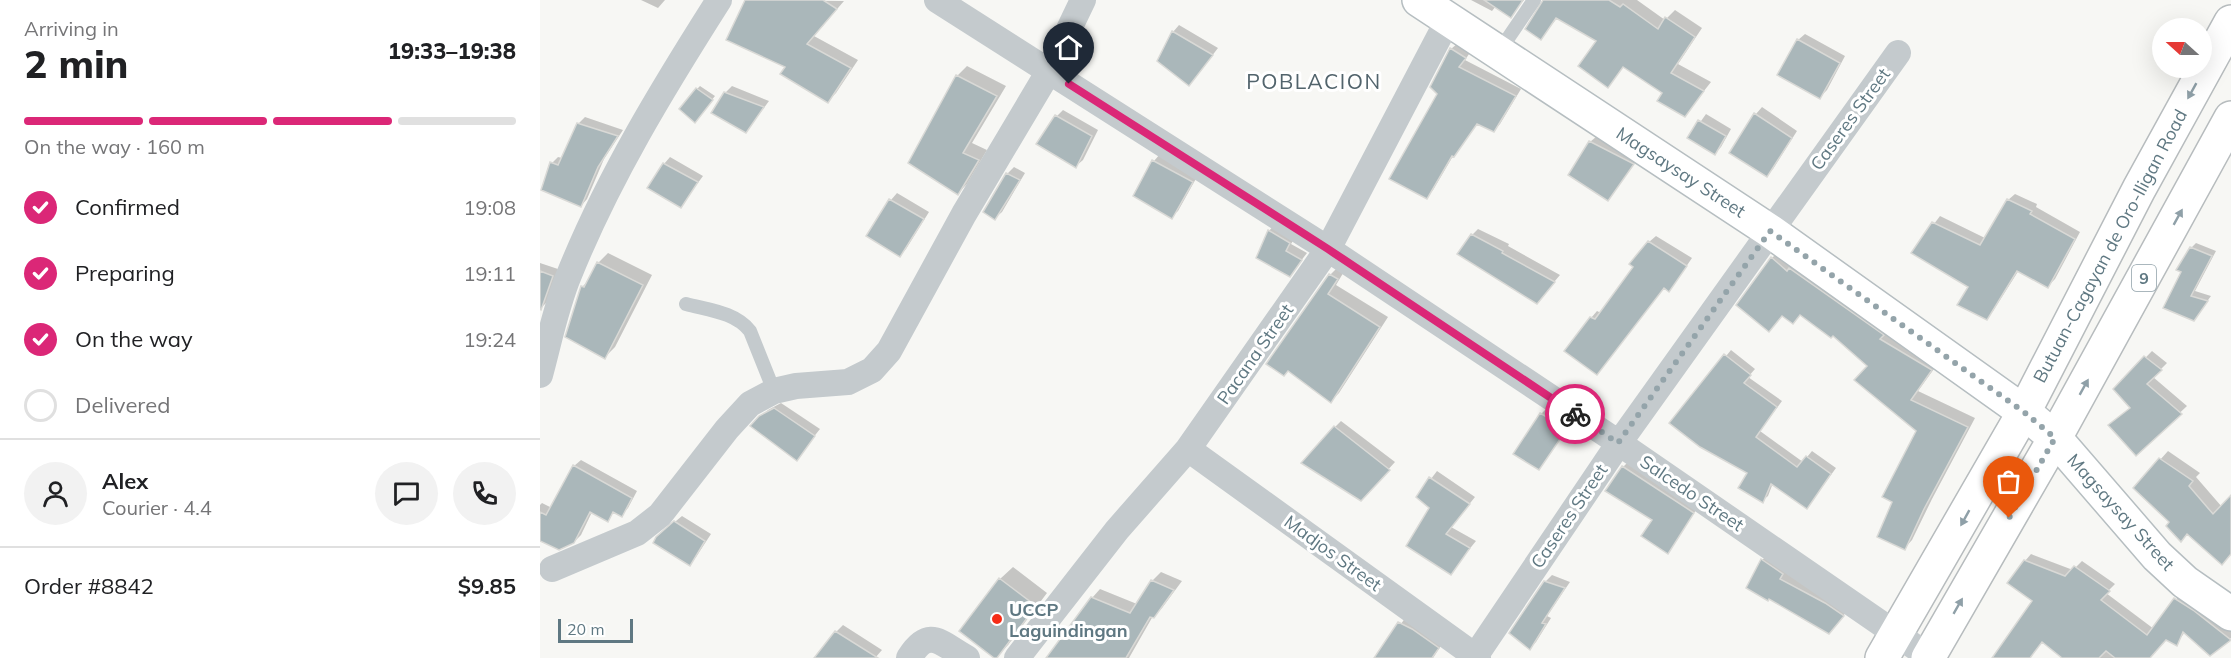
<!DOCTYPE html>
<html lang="en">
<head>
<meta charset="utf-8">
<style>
  :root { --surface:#fff; --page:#f2f2f2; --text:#202124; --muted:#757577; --line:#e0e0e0; --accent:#db2777 }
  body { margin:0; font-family:Mulish,sans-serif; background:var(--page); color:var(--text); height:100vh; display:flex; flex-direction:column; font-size:22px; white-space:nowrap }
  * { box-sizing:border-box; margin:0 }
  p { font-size:20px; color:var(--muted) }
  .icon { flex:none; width:33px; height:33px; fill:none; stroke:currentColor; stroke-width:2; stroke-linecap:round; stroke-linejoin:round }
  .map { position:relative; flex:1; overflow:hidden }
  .sheet { display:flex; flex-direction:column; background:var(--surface); width:540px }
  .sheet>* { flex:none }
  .needle { width:39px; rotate:291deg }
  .buttons { position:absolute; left:1612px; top:18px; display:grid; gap:12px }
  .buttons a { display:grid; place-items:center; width:60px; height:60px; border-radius:50%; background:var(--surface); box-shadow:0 6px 24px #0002; font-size:30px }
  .scale { position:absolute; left:18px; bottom:15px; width:75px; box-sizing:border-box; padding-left:6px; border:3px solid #5f7882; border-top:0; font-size:16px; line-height:21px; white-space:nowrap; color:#5f7882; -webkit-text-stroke:4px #fff; paint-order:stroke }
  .pin { position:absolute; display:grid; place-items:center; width:51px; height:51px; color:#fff; margin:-62px -26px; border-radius:50% 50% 50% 0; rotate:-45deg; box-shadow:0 0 6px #0007 }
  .pin .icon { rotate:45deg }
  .courier { position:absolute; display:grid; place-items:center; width:60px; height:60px; margin:-30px; border:4px solid #db2777; border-radius:50%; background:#fff; color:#222; box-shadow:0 2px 8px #0007 }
  .headline em { font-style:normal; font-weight:800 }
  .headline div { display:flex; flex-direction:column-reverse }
  .headline { display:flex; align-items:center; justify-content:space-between; height:102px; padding:0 24px }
  h1 { font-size:39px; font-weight:800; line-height:45px }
  .bar { display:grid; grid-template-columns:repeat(4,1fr); gap:9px 6px; align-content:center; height:72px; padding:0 24px }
  .bar i { height:8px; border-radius:4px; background:var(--line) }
  .bar .current { background:var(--accent) }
  .bar p { grid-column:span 4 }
  .line { display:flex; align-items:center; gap:15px; padding:0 24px; border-top:2px solid var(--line) }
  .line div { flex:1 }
  .round { display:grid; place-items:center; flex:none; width:63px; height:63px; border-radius:32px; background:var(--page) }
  ol { padding:0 24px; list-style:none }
  li { display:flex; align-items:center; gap:18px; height:66px }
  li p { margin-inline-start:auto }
  li .icon { padding:6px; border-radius:50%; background:var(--accent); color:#fff; stroke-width:4 }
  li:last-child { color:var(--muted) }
  li i { width:33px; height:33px; border:3px solid var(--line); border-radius:50% }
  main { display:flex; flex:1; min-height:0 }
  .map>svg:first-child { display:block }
  .shadow { fill:#0003 }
  .building { fill:#aab7ba; stroke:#d9d9d6; stroke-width:1.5 }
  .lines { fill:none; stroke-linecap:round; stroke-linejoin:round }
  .secondary-casing { stroke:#b6bec1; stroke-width:36 }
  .highway-casing { stroke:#b7bcbe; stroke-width:36 }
  .lane { stroke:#c4cacd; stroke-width:14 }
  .street { stroke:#c4cacd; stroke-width:26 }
  .secondary { stroke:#fff; stroke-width:33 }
  .highway { stroke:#fff; stroke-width:33 }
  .oneway { fill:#8fa0a8 }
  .done { stroke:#94a4aa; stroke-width:6; stroke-dasharray:0 10.8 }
  .route { stroke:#db2777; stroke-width:8 }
  .poi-dot { fill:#f52c17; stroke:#fff; stroke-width:2 }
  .labels { text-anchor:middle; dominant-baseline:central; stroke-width:6; stroke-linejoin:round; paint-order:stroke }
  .shield { fill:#fff; stroke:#8fa0a8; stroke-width:1.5 }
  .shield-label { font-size:16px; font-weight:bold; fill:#5f7882 }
  .street-label { font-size:18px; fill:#5f7882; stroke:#fff }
  .poi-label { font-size:18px; font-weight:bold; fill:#5f7882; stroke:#fff; text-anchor:start }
  .quarter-label { font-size:21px; letter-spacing:1.5px; fill:#52646c; stroke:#fff }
</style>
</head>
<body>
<main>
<section class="sheet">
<div class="headline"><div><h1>2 min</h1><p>Arriving in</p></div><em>19:33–19:38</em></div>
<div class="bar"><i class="current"></i><i class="current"></i><i class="current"></i><i></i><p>On the way · 160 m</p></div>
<ol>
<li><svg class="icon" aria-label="check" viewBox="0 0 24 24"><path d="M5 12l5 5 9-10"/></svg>Confirmed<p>19:08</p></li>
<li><svg class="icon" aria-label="check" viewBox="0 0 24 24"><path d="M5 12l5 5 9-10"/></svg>Preparing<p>19:11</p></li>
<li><svg class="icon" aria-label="check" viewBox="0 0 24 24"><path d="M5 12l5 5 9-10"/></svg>On the way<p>19:24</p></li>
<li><i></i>Delivered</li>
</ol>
<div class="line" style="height:108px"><a class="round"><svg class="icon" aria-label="person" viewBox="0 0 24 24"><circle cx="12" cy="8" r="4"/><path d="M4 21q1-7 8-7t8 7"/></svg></a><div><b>Alex</b><p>Courier · 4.4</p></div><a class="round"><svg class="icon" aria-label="chat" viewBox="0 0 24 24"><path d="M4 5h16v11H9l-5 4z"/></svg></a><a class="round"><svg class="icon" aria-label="phone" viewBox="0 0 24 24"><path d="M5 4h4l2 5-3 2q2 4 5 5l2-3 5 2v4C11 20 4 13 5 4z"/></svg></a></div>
<div class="line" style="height:78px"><div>Order #8842</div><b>$9.85</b></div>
</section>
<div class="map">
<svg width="1691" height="658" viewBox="0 0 1691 658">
  <rect width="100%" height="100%" fill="#f7f7f4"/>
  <path class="shadow" d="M101 0H125L118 8Z
    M207 0 304 1 274 36 318 60 296 93 288 101 247 67Z
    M931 0H984L970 17 956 6 952 11Z
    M1004 0H1097L1125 20 1135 10 1162 28 1138 64 1171 82 1145 115 1124 93 1084 66 1068 86 1058 41 1018 17 1001 38Z
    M639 25 678 48 655 78 633 32Z
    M1265 34 1305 56 1287 90 1280 97 1258 40Z
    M918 43 931 51 925 60 981 89 960 124 954 130 938 123 913 156 893 190 887 197 899 93 911 49Z
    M427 66 466 86 432 143 447 150 427 184 417 194V76Z
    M160 86 175 96 157 118V89Z
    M192 86 229 101 206 132 185 93Z
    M1222 107 1257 131 1233 169 1226 175 1191 153 1216 114Z
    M523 110 558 130 543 160 536 166 517 116Z
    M1166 114 1191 129 1181 147 1175 153 1149 138Z
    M45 117 83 130 64 159 47 199 41 206 12 163 18 157 22 158 38 124Z
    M1057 136 1099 157 1068 199 1050 142Z
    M620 154 658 175 638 211 631 217 595 196 614 161Z
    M130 157 163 176 141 206 124 164Z
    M474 167 485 173 462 212 455 218 467 174Z
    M357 193 389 212 366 249 360 255 328 235 351 200Z
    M1475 194 1497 204 1496 207 1540 232 1515 279 1508 286 1479 270 1453 311 1446 318 1430 287 1373 252 1400 216 1445 238 1468 200Z
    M735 224 756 236 751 244 767 253 750 275 729 231Z
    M938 229 969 244 968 246 1020 275 1003 295 932 235Z
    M1116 236 1152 258 1135 283 1125 287 1056 373 1051 318 1057 311 1061 313 1095 267 1109 242Z
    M1656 243 1676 251 1655 291 1671 296 1654 319 1643 271 1651 248Z
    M1240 250 1399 362 1378 391 1435 418 1392 499 1372 540 1364 549 1378 431 1330 365 1232 258Z
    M68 253 112 275 75 347 65 357 42 287 49 280 58 263Z
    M0 263 18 269 8 301 1 308Z
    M798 267 805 270 796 285 848 317 799 393 791 401 749 370 790 275Z
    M1191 350 1215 369 1208 377 1242 401 1220 431 1263 462 1272 451 1296 468 1272 501 1233 483 1228 496 1222 501 1209 473 1132 423Z
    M1612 351 1627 363 1613 377 1647 406 1596 454 1592 407 1575 389Z
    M241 403 280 429 256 459 213 426 228 410Z
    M1008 407 1032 422 999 468 975 454 1001 414Z
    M801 421 855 462 827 493 795 427Z
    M1628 451 1660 473 1656 477 1682 507 1691 497V553L1648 533 1631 522 1595 488Z
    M41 460 97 491 88 508 81 515 75 511 67 520 52 512 41 535 34 542 0 539V505L2 503 12 508 34 466Z
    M1088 462 1158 507 1128 552 1114 520 1083 467Z
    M897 471 935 497 911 527 936 541 910 573 891 508 878 496Z
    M142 516 171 534 156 557 150 564 124 531Z
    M1229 554 1309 609 1295 625 1229 597 1222 560Z
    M1491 554 1533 570 1542 561 1575 584 1566 593 1614 629 1641 593 1691 629V638L1670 654 1645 632 1636 644 1626 638 1608 658H1525L1503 640 1490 658H1469L1494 600 1485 561Z
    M473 567 507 593 468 645 456 657 460 579Z
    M621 572 642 581 622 608 613 616 589 658H508L552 598 560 589 597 604 613 580Z
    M1012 575 1030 582 1007 616 1011 618 996 642 990 648 1005 582Z
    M866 617 904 641 893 658H836Z
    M303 625 342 650 335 658H283L296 632Z"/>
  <path class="building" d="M205 0H283L297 9 267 44 311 68 288 103 240 74 245 67 186 40Z
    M944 0H983L971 18Z
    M1003 0H1069L1080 7 1083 4 1118 29 1125 17 1155 37 1131 73 1164 91 1145 117 1117 101 1122 93 1083 67 1068 88 1038 66 1056 41 1016 18 1001 40 985 29Z
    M632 31 673 55 649 86 617 61Z
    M1257 39 1300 63 1280 99 1237 75Z
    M910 48 926 58 919 67 976 96 954 132 937 124 914 157 912 156 887 199 849 179 897 94 890 87Z
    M416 75 457 96 423 153 439 160 418 195 368 163Z
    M156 88 173 100 155 123 139 109Z
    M184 92 224 107 206 133 171 113Z
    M1214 113 1252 138 1227 177 1189 153Z
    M515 115 552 136 536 168 496 144Z
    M1158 120 1186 136 1175 155 1147 138Z
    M37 123 78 136 58 167 41 207 1 190 10 162 18 165Z
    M1049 141 1094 164 1068 201 1028 175Z
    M612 160 653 182 632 219 593 196Z
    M123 163 158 182 141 208 107 188Z
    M466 173 480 180 455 220 443 212Z
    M349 199 384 219 360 257 326 236Z
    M1467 199 1492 211 1490 214 1535 239 1508 288 1477 271 1447 320 1417 305 1428 287 1371 253 1392 222 1440 245Z
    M728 230 750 243 746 251 762 260 750 277 716 258Z
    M931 234 963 251 962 253 1015 282 997 304 917 254Z
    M1108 241 1147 266 1129 292 1124 288 1057 375 1024 351 1050 317 1055 319 1093 267 1089 264Z
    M1650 247 1672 256 1651 296 1668 301 1654 321 1623 308 1641 272 1636 270Z
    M1231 257 1247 271 1249 268 1344 335 1340 339 1392 370 1371 400 1428 427 1384 509 1365 550 1337 537 1352 502 1342 497 1376 431 1314 380 1327 366 1293 336 1291 338 1260 315 1253 324 1242 316 1229 332 1196 305Z
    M57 262 103 285 65 359 25 337 41 286 44 287Z
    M0 271 13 276 1 310 0 309Z
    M789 274 798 279 788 294 840 327 791 403 748 371 744 376 726 364Z
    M1184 354 1211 375 1204 383 1237 407 1216 437 1257 467 1266 456 1291 474 1267 509 1231 484 1223 503 1198 488 1207 473 1160 447 1129 423Z
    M1604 356 1622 370 1607 384 1642 414 1596 456 1568 425 1590 408 1573 389Z
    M234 408 275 436 257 461 210 426 219 416Z
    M1000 413 1027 429 999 470 973 454Z
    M794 426 850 470 821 501 761 463Z
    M1619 458 1653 481 1649 486 1673 514 1691 495V554L1682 565 1647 534 1641 542 1626 526 1629 522 1593 488Z
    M33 465 92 498 82 517 73 512 68 522 50 512 34 543 19 550 0 541V512L6 515Z
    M1082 466 1154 513 1128 554 1101 536 1112 520 1065 491Z
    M889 477 930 504 906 534 930 548 911 575 866 546 889 508 876 497Z
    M134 521 165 541 150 566 113 543 116 537Z
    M1221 559 1243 574 1240 579 1285 603 1304 616 1289 634 1229 599 1228 601 1206 588Z
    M1484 560 1525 576 1534 566 1570 591 1561 600 1607 635 1634 598 1653 610 1691 640 1670 656 1643 632 1637 646 1626 640 1610 658H1575L1566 651 1559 658H1522L1502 642 1490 658H1452L1492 601 1467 583Z
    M459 578 496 606 457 658H454L419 631Z
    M611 580 634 590 614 618 610 617 586 658H506L551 597 590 613Z
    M1004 581 1025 588 1002 623 1006 624 990 650 969 633Z
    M858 622 872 629 899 648 892 658H834Z
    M295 631 338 658H274Z"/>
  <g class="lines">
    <g class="secondary-casing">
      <path id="secondary" d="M879 0 1230 231 1484 412 1515 438 1617 556 1645 582 1691 614"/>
    </g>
    <g class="highway-casing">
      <path id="highway" d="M1342 658 1484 412 1599 189 1691 22
        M1388 658 1515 438 1691 118"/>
    </g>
    <path class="lane" d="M958 53 994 0
      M146 304C168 310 195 312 210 331L234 391"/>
    <path class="street" d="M397 0 788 249 1079 443 1391 658
      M0 375C9 342 16 306 29 275 68 178 123 88 179 0
      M648 449 938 658
      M12 569 97 533 120 515 187 429 210 404 234 391 256 386 308 382 332 370 349 351 424 214 509 71 543 0
      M369 658C389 626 400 643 427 658
      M477 658 577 530 648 449 788 249 908 20
      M934 658 1079 443 1358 53"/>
    <use href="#secondary" class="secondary"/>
    <use href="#highway" class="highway"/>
  </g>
  <defs><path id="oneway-solid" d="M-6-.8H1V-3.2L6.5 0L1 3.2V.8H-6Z" transform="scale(1.5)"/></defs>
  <g class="oneway">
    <use href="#oneway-solid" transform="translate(1652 91) rotate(119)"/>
    <use href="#oneway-solid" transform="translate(1638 217) rotate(-61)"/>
    <use href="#oneway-solid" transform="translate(1544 387) rotate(-61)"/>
    <use href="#oneway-solid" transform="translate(1425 518) rotate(119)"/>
    <use href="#oneway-solid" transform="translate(1418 606) rotate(-60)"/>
  </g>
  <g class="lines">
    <path class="done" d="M1035 414 1078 443 1230 231 1484 412 1515 438 1469 518"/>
    <path class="route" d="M529 84 788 249 1035 414"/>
  </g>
  <circle class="poi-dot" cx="457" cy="619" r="6"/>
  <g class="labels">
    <rect class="shield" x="1592" y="265" width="24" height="26" rx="4.5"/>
    <g class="shield-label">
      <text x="1604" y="278">9</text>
    </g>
    <g class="street-label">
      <text transform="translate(1310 119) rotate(-54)">Caseres Street</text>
      <text transform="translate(1141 172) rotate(33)">Magsaysay Street</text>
      <text transform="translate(1570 246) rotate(-62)">Butuan-Cagayan de Oro-Iligan Road</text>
      <text transform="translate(715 354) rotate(-55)">Pacana Street</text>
      <text transform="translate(1152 493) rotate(34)">Salcedo Street</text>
      <text transform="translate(1581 512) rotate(48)">Magsaysay Street</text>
      <text transform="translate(1029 516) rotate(-56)">Caseres Street</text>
      <text transform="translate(793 553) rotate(36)">Madjos Street</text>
    </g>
    <g class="poi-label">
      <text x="469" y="609">UCCP<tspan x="469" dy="21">Laguindingan</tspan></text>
    </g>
    <g class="quarter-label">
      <text x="774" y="81">POBLACION</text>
    </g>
  </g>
</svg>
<div class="buttons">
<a><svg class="needle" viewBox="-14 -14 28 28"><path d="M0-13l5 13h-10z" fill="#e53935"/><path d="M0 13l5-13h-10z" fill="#757577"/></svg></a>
</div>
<div class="scale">20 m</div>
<div class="pin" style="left:1469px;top:518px;background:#ea580c"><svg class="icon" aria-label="bag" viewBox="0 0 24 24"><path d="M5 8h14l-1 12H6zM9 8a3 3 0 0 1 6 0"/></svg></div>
<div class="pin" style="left:529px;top:84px;background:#1f2937"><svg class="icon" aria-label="home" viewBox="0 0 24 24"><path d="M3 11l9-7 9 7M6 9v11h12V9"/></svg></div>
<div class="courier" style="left:1035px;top:414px"><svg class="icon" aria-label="bike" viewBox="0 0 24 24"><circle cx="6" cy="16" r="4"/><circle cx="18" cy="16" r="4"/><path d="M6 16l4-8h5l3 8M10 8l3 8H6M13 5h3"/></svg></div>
</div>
</main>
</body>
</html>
